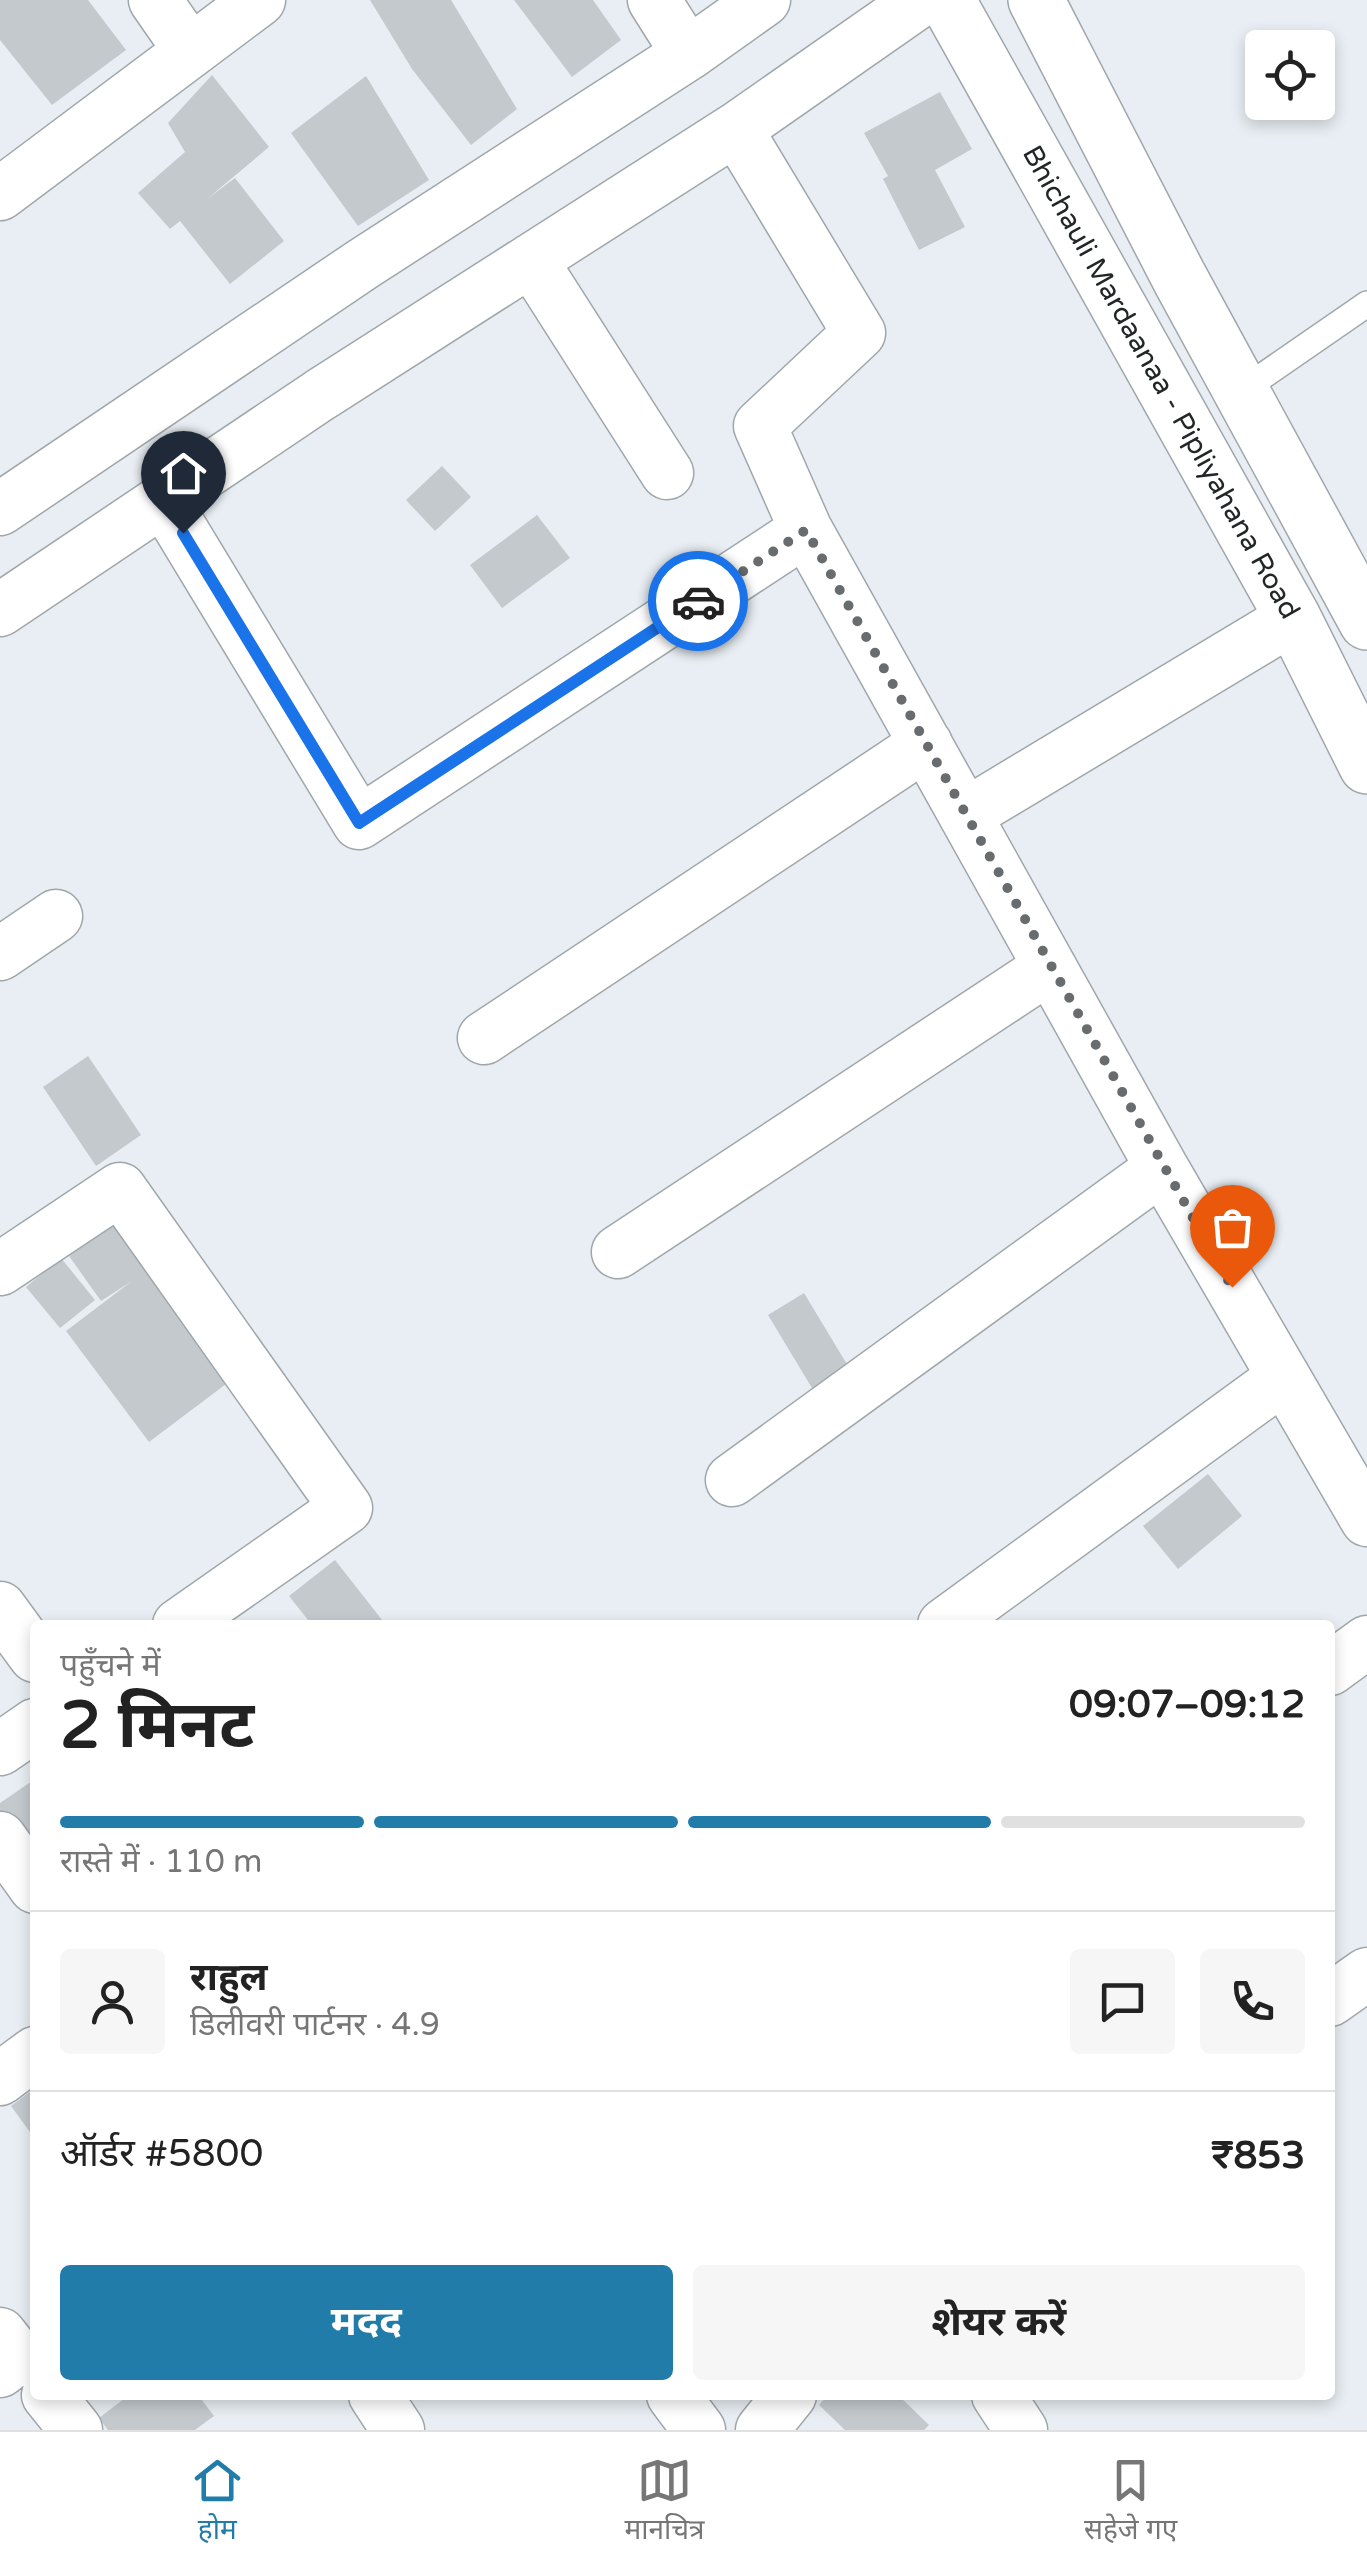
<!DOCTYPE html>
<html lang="hi">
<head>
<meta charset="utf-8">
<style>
  :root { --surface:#fff; --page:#f6f6f6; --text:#222; --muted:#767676; --line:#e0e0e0; --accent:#217caa }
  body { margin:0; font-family:"Varela Round","Noto Sans Devanagari",sans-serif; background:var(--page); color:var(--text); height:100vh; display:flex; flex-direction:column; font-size:38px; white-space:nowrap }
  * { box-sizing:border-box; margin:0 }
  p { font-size:32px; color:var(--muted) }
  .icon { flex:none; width:55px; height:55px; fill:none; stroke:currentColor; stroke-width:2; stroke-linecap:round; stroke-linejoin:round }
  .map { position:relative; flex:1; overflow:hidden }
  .drawer { position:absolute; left:30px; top:1620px; width:1305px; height:780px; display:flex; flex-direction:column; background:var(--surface); border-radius:10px; box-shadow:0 5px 15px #0003 }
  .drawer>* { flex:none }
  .controls { position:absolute; left:1245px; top:30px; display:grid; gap:20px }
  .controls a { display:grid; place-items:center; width:90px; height:90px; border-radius:10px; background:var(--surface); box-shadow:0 5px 15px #0003; font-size:50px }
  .pin { position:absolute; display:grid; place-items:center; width:85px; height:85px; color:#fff; margin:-102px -42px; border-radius:50% 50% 50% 0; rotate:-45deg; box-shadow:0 0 10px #0007 }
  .pin .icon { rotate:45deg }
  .courier { position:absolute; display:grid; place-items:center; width:100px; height:100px; margin:-50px; border:8px solid #1a73e8; border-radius:50%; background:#fff; color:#222; box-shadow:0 2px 12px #0007 }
  .headline em { font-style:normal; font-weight:700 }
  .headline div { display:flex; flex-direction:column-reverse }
  .headline { display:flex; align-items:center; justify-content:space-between; height:170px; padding:0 30px }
  h1 { font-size:65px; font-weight:700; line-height:75px }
  .bar { display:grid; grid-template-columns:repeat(4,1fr); gap:15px 10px; align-content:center; height:120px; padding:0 30px }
  .bar i { height:12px; border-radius:8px; background:var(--line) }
  .bar .selected { background:var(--accent) }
  .bar p { grid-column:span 4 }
  .line { display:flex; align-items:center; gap:25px; padding:0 30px; border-top:2px solid var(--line) }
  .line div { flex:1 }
  .round { display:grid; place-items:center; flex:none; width:105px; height:105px; border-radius:10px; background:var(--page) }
  .cta { display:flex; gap:20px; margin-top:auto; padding:20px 30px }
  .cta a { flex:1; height:115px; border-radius:10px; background:var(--accent); color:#fff; font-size:40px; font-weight:700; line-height:115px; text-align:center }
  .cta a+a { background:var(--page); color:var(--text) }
  .menu { display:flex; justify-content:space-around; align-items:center; height:140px; border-top:2px solid var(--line); background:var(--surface); font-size:28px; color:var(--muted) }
  .menu a { display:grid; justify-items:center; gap:5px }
  .menu .selected { color:var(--accent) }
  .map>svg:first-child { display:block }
  .building { fill:#c3c9cd }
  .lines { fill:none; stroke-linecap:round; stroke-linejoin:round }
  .service-casing { stroke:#a0a7ab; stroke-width:28 }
  .minor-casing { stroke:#a0a7ab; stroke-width:55 }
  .secondary-casing { stroke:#a0a7ab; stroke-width:58 }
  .service { stroke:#fff; stroke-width:25 }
  .minor { stroke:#fff; stroke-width:52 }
  .secondary { stroke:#fff; stroke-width:55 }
  .done { stroke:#686c6e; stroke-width:10; stroke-dasharray:0 18 }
  .route { stroke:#1a73e8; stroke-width:12 }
  .labels { text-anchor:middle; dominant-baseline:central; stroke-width:8; stroke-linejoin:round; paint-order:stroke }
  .street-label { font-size:28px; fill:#232627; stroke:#fff }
</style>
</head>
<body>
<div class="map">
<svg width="1367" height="2430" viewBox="0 0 1367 2430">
  <rect width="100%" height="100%" fill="#e8eef3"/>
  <path class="building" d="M0 0H88L126 50 52 105 0 40Z
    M370 0H451L517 109 471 145 412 69Z
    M514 0H593L621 40 572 77Z
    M212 75 269 147 207 199 235 178 284 241 230 284 180 221 170 229 138 193 185 152 168 123Z
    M366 76 429 180 358 226 291 133Z
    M940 92 972 149 935 170 965 227 919 250 883 179 888 176 864 133Z
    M442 466 471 497 435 531 406 500Z
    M537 515 570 558 502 608 470 565Z
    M88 1056 141 1135 96 1166 43 1087Z
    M114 1225 230 1381 149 1442 66 1331 132 1281 101 1301 69 1256Z
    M61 1258 95 1300 60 1328 26 1287Z
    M804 1293 854 1376 818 1398 768 1315Z
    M1208 1474 1242 1516 1178 1569 1143 1526Z
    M335 1560 386 1625H312L289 1596Z
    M35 1779V1869L0 1820V1803Z
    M35 2088V2139L11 2106Z
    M129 2395H198L214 2416 195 2430H108L99 2418Z
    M828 2395H898L929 2425 924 2430H845L819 2405Z"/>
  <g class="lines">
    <g class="service-casing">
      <path id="service" d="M1241 391 1367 304"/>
    </g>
    <g class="minor-casing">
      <path id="minor" d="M155 0 189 49
        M654 0 688 54
        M0 194 259 0
        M531 260 667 473
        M164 501 359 823 806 530 760 426 859 333 736 129
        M0 509 363 264 688 54 764 0
        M806 530 1162 1168 1367 1520
        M0 610 320 395 736 129 921 0
        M965 815 1293 618
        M0 954 56 916
        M484 1038 926 744
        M618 1252 1050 967
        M0 1269 120 1189 346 1508 179 1625
        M732 1480 1162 1168
        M0 1608 35 1656
        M944 1625 1284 1377
        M1330 1669 1367 1642
        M0 1749 35 1725
        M0 1838 35 1887
        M1330 2000 1367 1974
        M0 2079 35 2053
        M0 2334 18 2357 0 2371
        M48 2395 76 2430
        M375 2395 398 2430
        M673 2395 699 2430
        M998 2395 1021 2430
        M762 2430 790 2395"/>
    </g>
    <g class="secondary-casing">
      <g id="secondary">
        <path id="s1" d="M947 0 1293 618 1367 766"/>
        <path d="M1036 0 1179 277 1367 622"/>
      </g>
    </g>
    <use href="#service" class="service"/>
    <use href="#minor" class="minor"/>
    <use href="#secondary" class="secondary"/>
  </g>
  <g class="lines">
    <path class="done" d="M698 601 806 530 1232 1287"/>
    <path class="route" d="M183 533 359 823 698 601"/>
  </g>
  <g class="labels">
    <g class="street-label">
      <text stroke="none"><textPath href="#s1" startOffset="438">Bhichauli Mardaanaa - Pipliyahana Road</textPath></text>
    </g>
  </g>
</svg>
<div class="controls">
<a><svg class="icon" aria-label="locate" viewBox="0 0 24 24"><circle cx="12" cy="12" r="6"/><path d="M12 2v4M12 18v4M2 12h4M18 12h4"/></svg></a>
</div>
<div class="pin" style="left:1232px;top:1287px;background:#ea580c"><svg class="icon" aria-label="bag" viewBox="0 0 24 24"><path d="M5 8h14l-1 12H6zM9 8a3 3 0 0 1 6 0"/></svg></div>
<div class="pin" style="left:183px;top:533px;background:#1f2937"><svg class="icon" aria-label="home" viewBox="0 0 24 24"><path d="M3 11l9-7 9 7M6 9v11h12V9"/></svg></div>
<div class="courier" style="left:698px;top:601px"><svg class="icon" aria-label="car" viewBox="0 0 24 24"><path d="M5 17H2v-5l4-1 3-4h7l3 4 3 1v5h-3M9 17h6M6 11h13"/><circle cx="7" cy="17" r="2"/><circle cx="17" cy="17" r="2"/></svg></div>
<section class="drawer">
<div class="headline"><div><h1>2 मिनट</h1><p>पहुँचने में</p></div><em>09:07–09:12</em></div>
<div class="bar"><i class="selected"></i><i class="selected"></i><i class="selected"></i><i></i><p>रास्ते में · 110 m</p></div>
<div class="line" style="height:180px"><a class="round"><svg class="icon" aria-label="person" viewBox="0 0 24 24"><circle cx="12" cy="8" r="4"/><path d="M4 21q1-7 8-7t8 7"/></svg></a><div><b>राहुल</b><p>डिलीवरी पार्टनर · 4.9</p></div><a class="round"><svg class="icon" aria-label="chat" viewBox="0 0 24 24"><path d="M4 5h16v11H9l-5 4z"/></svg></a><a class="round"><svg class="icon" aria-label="phone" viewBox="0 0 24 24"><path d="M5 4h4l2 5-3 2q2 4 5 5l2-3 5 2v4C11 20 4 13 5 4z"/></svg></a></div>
<div class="line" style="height:130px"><div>ऑर्डर #5800</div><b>₹853</b></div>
<div class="cta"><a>मदद</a><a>शेयर करें</a></div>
</section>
</div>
<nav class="menu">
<a class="selected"><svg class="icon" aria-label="home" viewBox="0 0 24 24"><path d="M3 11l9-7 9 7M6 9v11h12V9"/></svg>होम</a>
<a><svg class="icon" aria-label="map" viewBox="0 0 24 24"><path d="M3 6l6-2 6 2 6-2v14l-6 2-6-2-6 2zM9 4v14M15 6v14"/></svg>मानचित्र</a>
<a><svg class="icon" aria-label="saved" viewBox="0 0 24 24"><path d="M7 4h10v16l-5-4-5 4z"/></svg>सहेजे गए</a>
</nav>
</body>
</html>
